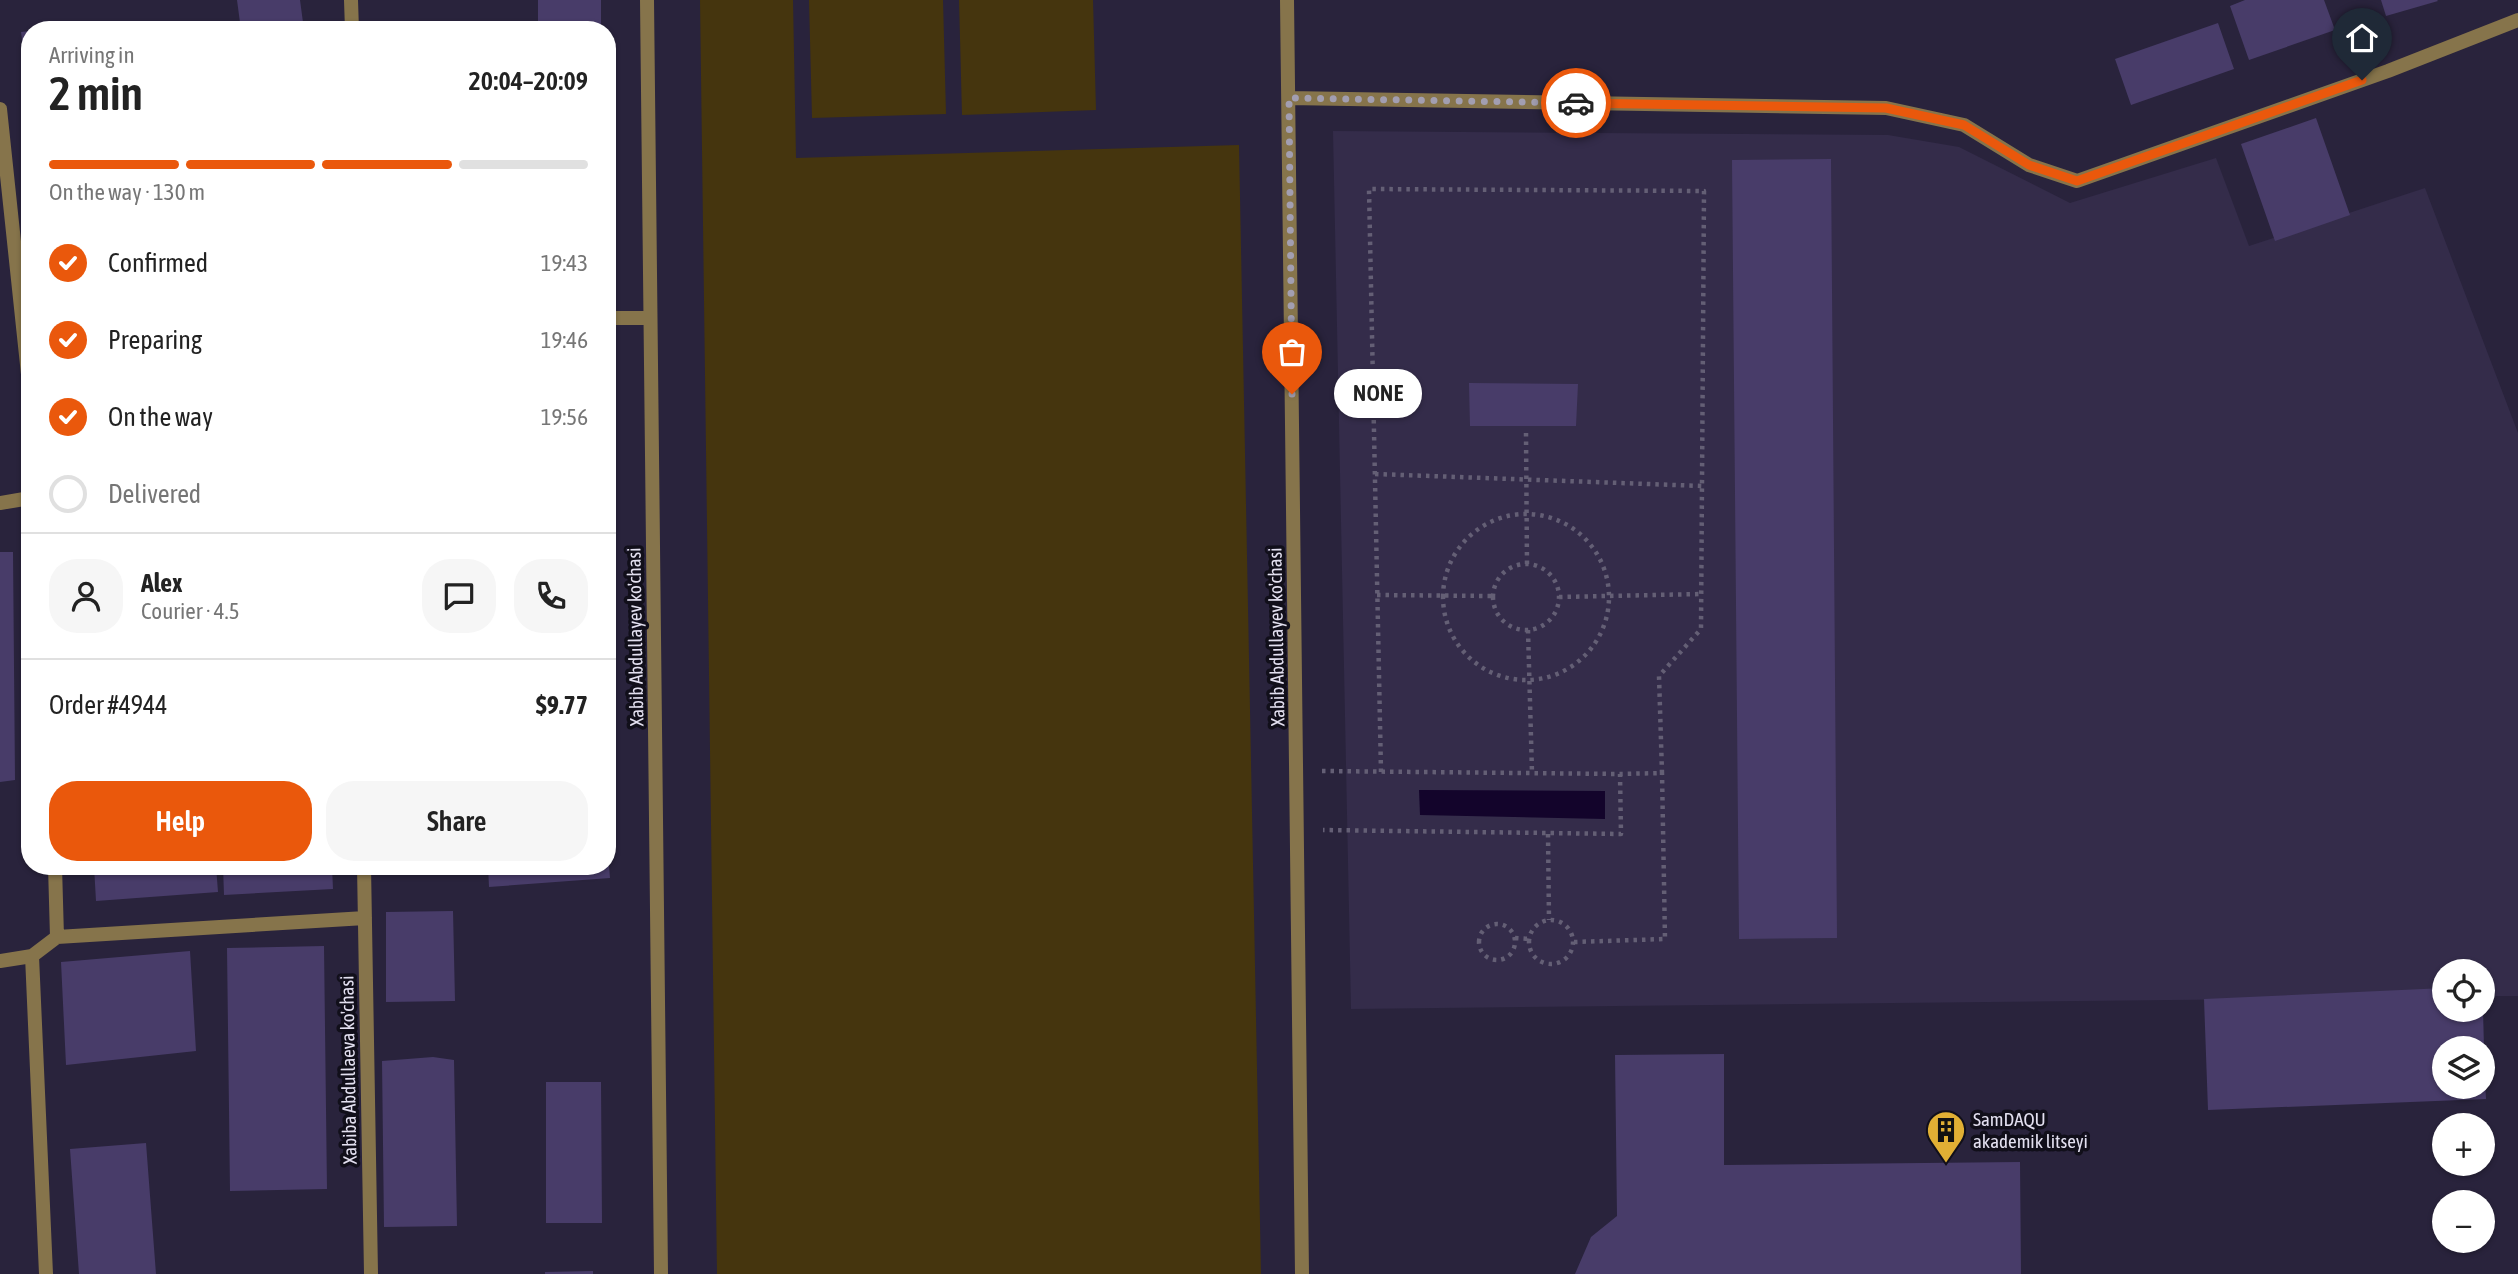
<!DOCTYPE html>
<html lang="en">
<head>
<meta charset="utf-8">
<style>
  :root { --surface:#fff; --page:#f6f6f6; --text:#222; --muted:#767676; --line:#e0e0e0; --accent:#ea580c }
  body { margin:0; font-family:"Asap Condensed",sans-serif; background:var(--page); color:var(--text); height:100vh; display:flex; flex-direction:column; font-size:26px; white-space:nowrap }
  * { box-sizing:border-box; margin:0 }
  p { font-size:23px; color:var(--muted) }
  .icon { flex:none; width:38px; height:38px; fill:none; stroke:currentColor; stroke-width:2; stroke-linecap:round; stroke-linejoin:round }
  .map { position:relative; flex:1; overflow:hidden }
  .sheet { position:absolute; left:21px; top:21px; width:595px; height:854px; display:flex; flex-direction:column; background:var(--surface); border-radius:28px; box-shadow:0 2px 5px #0004 }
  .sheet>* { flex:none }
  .fabs { position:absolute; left:2432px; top:959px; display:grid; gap:14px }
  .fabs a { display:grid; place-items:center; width:63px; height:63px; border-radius:50%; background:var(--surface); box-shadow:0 2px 5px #0004; font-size:35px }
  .pin { position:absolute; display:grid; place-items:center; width:60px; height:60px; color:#fff; margin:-72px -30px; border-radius:50% 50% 50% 0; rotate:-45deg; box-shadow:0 0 7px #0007 }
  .pin .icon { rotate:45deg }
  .courier { position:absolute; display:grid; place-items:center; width:70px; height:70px; margin:-35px; border:5px solid #ea580c; border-radius:50%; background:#fff; color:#222; box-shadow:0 2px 9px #0007 }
  .bubble { position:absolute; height:49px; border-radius:24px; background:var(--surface); box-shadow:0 2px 5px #0004; font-size:23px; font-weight:600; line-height:49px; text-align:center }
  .headline em { font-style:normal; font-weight:600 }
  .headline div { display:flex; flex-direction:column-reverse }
  .headline { display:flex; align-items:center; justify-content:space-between; height:119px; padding:0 28px }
  h1 { font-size:46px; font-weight:600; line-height:52px }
  .bar { display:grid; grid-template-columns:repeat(4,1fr); gap:10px 7px; align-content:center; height:84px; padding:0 28px }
  .bar i { height:9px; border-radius:5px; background:var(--line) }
  .bar .active { background:var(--accent) }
  .bar p { grid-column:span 4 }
  .line { display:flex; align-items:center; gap:18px; padding:0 28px; border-top:2px solid var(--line) }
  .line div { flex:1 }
  .round { display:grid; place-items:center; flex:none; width:74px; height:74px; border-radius:28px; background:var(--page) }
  ol { padding:0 28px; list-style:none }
  li { display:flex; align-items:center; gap:21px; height:77px }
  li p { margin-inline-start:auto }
  li .icon { padding:7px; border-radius:50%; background:var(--accent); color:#fff; stroke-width:4 }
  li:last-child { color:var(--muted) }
  li i { width:38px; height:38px; border:4px solid var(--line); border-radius:50% }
  .primary-button { display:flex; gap:14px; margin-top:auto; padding:14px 28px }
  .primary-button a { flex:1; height:80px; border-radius:28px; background:var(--accent); color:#fff; font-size:28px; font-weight:600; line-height:80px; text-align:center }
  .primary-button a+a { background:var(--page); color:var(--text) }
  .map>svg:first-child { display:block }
  .built { fill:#342c4a }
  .green { fill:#45350e }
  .water { fill:#13042b }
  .building { fill:#483c69 }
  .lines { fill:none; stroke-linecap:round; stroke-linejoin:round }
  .path { stroke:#645f75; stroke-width:4.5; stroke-dasharray:3.5 5; stroke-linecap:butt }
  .street { stroke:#86744b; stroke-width:14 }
  .done { stroke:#a29eb1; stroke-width:7; stroke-dasharray:0 12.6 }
  .route { stroke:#ea580c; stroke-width:9 }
  .labels { text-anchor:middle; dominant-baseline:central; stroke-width:7; stroke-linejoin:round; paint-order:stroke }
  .street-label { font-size:19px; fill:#e3e0f0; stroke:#110f1a }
  .poi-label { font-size:19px; fill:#e3e0f0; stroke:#110f1a; text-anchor:start }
</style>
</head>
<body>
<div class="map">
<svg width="2518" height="1274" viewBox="0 0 2518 1274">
  <rect width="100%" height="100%" fill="#29233c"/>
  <path class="built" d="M1333 131 1888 135 1959 147 2070 203 2216 158 2249 246 2425 188 2518 433V996H2483V971H2445V997L1351 1009Z"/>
  <path class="green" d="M700 0H793L796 158 1239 145 1261 1274H717Z
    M809 0H943L946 114 812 118Z
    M959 0H1093L1096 110 962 115Z"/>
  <path class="water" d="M1419 790 1605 791V819L1420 815Z"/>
  <path class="building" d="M237 0H300L304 30H241Z
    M538 0H601V30H538Z
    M2245 0H2324L2335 30 2249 60 2230 6Z
    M2381 0H2437L2438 1 2386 16Z
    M87 22 88 30H46V28Z
    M2218 23 2234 69 2131 105 2115 59Z
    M30 31V83H28L21 32Z
    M2316 118 2350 215 2275 241 2241 144Z
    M1831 159 1837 938 1739 939 1732 160Z
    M1469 383 1578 384 1576 426H1470Z
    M0 552H13L15 780 0 782Z
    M94 866H216L218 892 96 901Z
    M223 866H332L333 889 224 895Z
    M488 866H609L610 878 489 887Z
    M453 911 455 1001 386 1002V912Z
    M324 946 327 1189 230 1191 227 948Z
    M190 951 196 1051 66 1065 61 962Z
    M2445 988V1010H2483L2484 1048H2445V1087H2483V1081H2485L2486 1099 2208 1110 2204 999Z
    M1724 1054V1165L2020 1162 2021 1274H1575L1591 1237 1617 1216 1615 1055Z
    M433 1057 454 1060 457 1226 384 1227 382 1061Z
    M546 1082H601L602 1223H546Z
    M146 1143 156 1274H79L70 1149Z
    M593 1271V1274H545V1272Z"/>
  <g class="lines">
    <path class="path" d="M1526 433 1527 564
      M1375 474 1702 486
      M1443 597a83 83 0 1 1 166 0a83 83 0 1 1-166 0Z
      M1493 597a33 33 0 1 1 66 0a33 33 0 1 1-66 0Z
      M1377 595 1493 596
      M1559 597 1701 594
      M1528 630 1532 773
      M1322 771 1620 774 1621 834 1323 830
      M1381 772 1369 189 1704 191 1701 629 1659 676 1662 773 1620 774
      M1548 834 1549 920
      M1529 942a22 22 0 1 1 44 0a22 22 0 1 1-44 0Z
      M1479 942a18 18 0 1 1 36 0a18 18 0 1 1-36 0Z
      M1515 938 1529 939
      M1574 942 1665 939 1662 773"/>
    <path class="street" d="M351 0 352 30
      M647 0 661 1274
      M1287 0 1302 1274
      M1289 98 1886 108 1964 125 2029 165 2077 181 2388 71 2518 20
      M0 109 30 393
      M607 318H650
      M0 503 30 498
      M364 866 371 1274
      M57 937 365 918
      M0 961 32 956
      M46 1274 32 956 57 937 55 866"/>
  </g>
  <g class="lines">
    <path class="done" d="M1292 394 1289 98 1576 103"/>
    <path class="route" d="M1576 103 1886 108 1964 125 2029 165 2077 181 2362 80"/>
  </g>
  <defs>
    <g id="building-pin" transform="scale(2.0125)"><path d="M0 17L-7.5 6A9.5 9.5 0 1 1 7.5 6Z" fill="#e1af34" stroke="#110f1a"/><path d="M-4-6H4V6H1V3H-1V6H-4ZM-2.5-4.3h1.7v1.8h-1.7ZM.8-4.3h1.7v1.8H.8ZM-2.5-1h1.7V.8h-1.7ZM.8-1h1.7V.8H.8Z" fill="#111"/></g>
  </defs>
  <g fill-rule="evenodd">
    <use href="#building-pin" x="1946" y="1130"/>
  </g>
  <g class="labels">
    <g class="street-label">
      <text transform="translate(635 637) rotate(-91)">Xabib Abdullayev ko'chasi</text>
      <text transform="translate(1276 637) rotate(-91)">Xabib Abdullayev ko'chasi</text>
      <text transform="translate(348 1070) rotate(-91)">Xabiba Abdullaeva ko'chasi</text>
    </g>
    <g class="poi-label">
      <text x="1973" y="1119">SamDAQU<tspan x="1973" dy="22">akademik litseyi</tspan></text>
    </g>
  </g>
</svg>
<div class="fabs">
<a><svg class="icon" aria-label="locate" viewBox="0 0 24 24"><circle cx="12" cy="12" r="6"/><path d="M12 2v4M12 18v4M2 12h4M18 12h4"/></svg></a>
<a><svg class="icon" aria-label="layers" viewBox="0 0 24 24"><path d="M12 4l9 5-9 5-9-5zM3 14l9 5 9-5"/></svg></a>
<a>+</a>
<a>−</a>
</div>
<div class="pin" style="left:1292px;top:394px;background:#ea580c"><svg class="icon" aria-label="bag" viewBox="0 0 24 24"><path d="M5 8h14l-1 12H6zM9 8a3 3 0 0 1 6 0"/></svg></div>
<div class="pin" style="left:2362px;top:80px;background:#1f2937"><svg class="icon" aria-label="home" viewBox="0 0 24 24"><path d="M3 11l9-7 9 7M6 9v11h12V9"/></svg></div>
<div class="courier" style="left:1576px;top:103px"><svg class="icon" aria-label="car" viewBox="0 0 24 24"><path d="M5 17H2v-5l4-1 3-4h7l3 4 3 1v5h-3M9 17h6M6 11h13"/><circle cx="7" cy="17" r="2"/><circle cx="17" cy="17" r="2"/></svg></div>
<div class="bubble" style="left:1334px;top:369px;width:88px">NONE</div>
<section class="sheet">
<div class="headline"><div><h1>2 min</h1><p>Arriving in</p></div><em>20:04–20:09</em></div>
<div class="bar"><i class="active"></i><i class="active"></i><i class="active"></i><i></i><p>On the way · 130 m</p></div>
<ol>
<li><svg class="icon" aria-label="check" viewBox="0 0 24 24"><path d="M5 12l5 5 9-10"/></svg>Confirmed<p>19:43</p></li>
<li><svg class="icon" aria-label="check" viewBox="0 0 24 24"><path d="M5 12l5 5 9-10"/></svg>Preparing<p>19:46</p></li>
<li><svg class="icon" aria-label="check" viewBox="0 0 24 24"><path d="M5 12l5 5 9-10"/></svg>On the way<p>19:56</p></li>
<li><i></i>Delivered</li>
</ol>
<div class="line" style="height:126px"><a class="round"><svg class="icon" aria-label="person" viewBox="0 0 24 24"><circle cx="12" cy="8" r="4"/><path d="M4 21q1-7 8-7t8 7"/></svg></a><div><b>Alex</b><p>Courier · 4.5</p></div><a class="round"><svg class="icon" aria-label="chat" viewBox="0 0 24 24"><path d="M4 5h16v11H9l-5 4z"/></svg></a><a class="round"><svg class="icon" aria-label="phone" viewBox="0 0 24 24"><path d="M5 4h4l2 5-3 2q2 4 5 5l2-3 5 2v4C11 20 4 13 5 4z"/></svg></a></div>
<div class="line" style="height:91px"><div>Order #4944</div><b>$9.77</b></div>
<div class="primary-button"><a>Help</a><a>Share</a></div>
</section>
</div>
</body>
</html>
